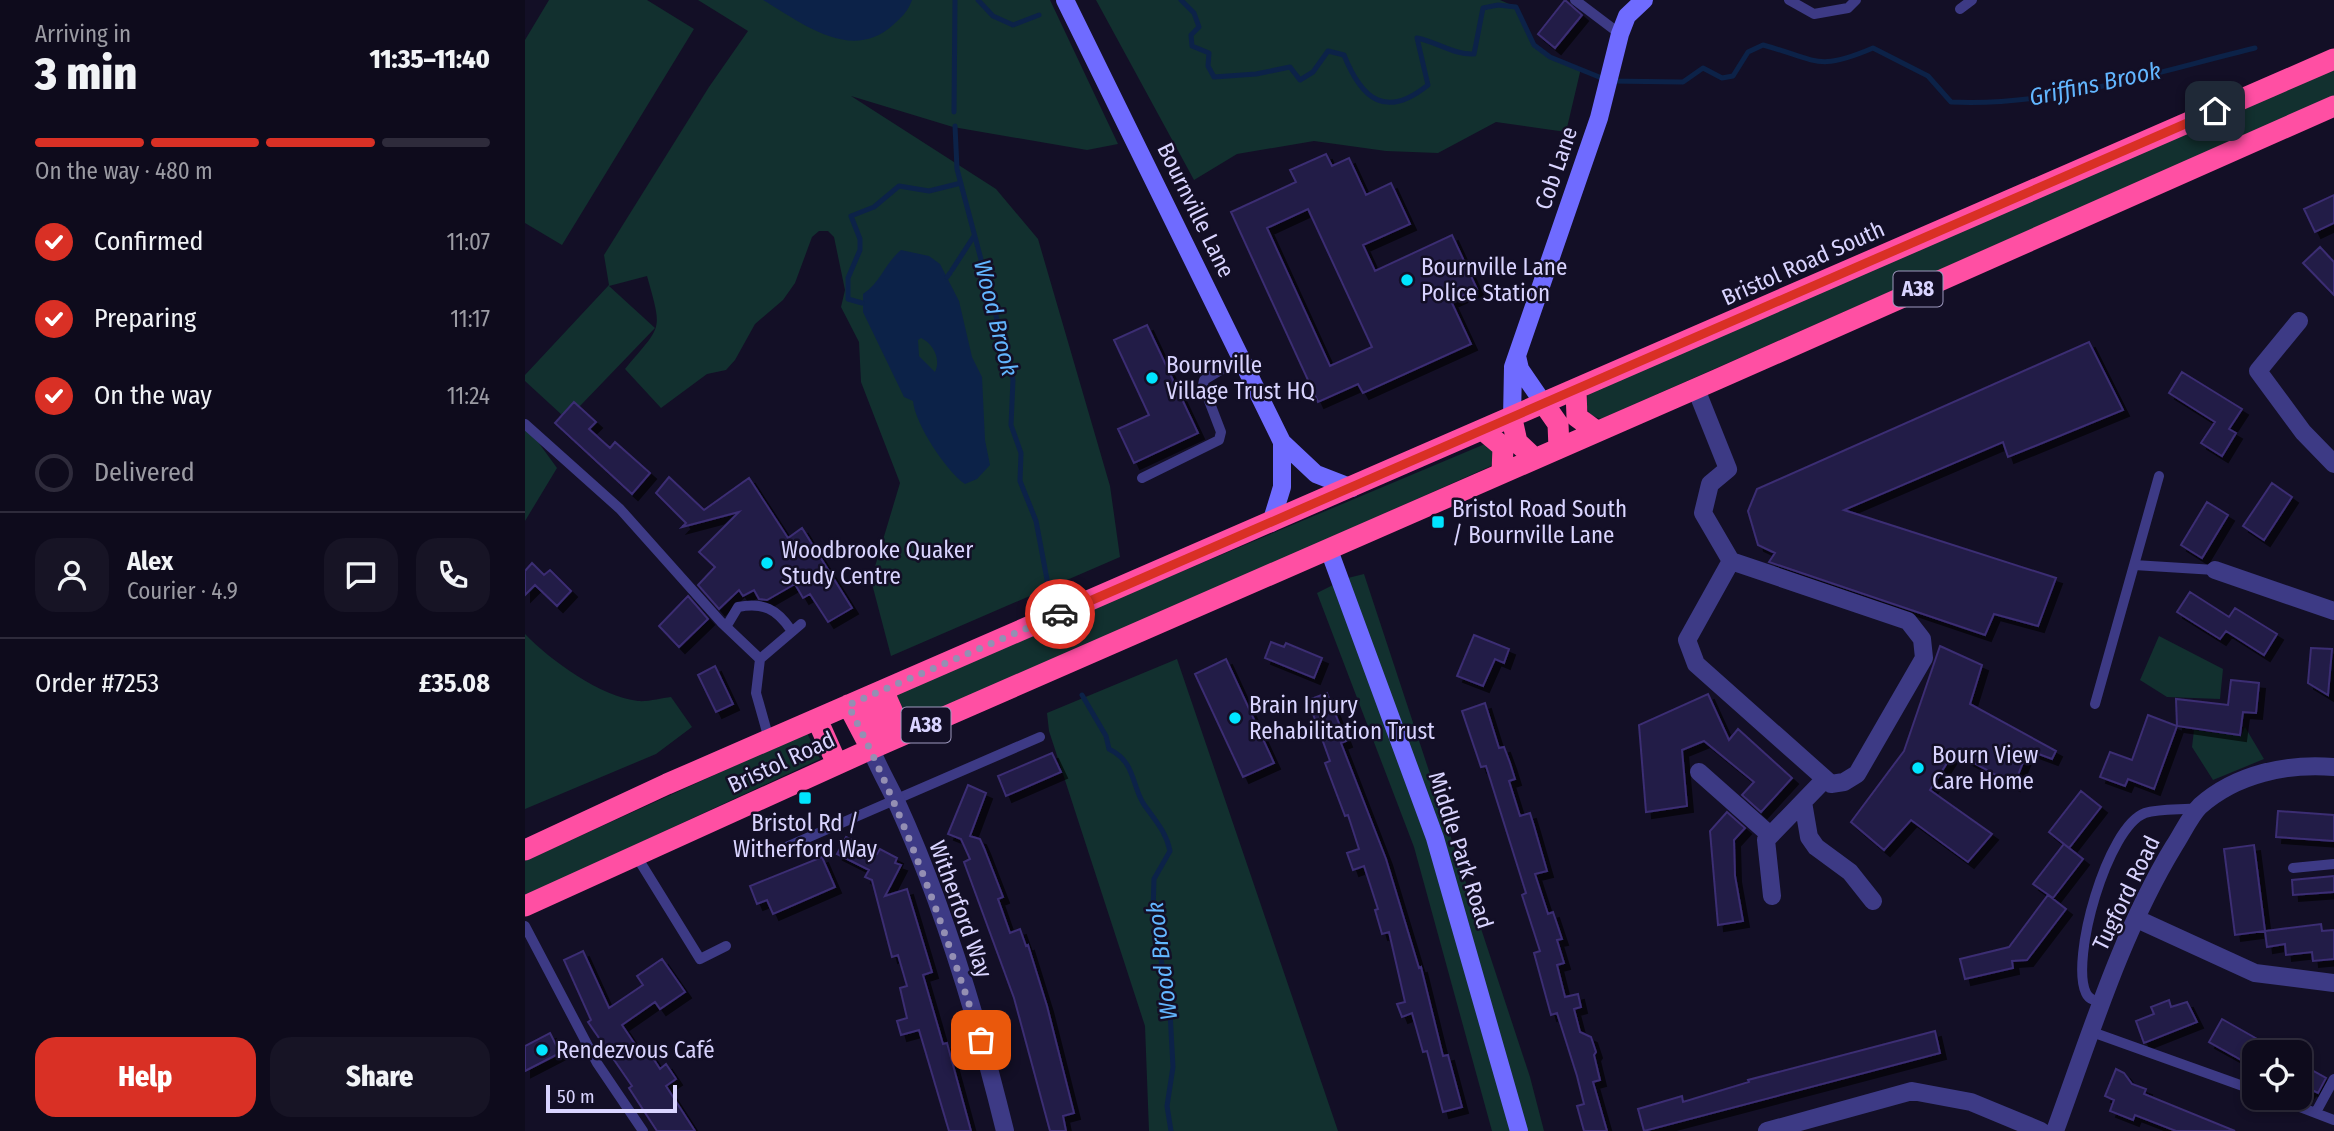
<!DOCTYPE html>
<html lang="en">
<head>
<meta charset="utf-8">
<style>
  :root { --surface:#0e0b1c; --page:#171425; --text:#f1f3f6; --muted:#9b9ba3; --line:#2e2b3b; --accent:#d93025 }
  body { margin:0; font-family:"Fira Sans Condensed",sans-serif; background:var(--page); color:var(--text); height:100vh; display:flex; flex-direction:column; font-size:26px; white-space:nowrap }
  * { box-sizing:border-box; margin:0 }
  p { font-size:23px; color:var(--muted) }
  .icon { flex:none; width:38px; height:38px; fill:none; stroke:currentColor; stroke-width:2; stroke-linecap:round; stroke-linejoin:round }
  .map { position:relative; flex:1; overflow:hidden }
  .drawer { display:flex; flex-direction:column; background:var(--surface); width:525px }
  .drawer>* { flex:none }
  .controls { position:absolute; left:1717px; top:1040px; display:grid; gap:14px }
  .controls a { display:grid; place-items:center; width:70px; height:70px; border-radius:14px; background:var(--surface); box-shadow:0 4px 10px #0003,0 0 0 2px var(--line); font-size:35px }
  .scale { position:absolute; left:21px; bottom:18px; width:131px; box-sizing:border-box; padding-left:7px; border:4px solid #d9d4ff; border-top:0; font-size:19px; line-height:24px; white-space:nowrap; color:#d9d4ff; -webkit-text-stroke:5px #130f26; paint-order:stroke }
  .pin { position:absolute; display:grid; place-items:center; width:60px; height:60px; color:#fff; margin:-30px; border-radius:14px; box-shadow:0 4px 10px #0006 }
  .courier { position:absolute; display:grid; place-items:center; width:70px; height:70px; margin:-35px; border:5px solid #d93025; border-radius:50%; background:#fff; color:#222; box-shadow:0 2px 9px #0007 }
  .overview em { font-style:normal; font-weight:800 }
  .overview div { display:flex; flex-direction:column-reverse }
  .overview { display:flex; align-items:center; justify-content:space-between; height:119px; padding:0 35px }
  h1 { font-size:46px; font-weight:800; line-height:52px }
  .bar { display:grid; grid-template-columns:repeat(4,1fr); gap:10px 7px; align-content:center; height:84px; padding:0 35px }
  .bar i { height:9px; border-radius:5px; background:var(--line) }
  .bar .current { background:var(--accent) }
  .bar p { grid-column:span 4 }
  .line { display:flex; align-items:center; gap:18px; padding:0 35px; border-top:2px solid var(--line) }
  .line div { flex:1 }
  .round { display:grid; place-items:center; flex:none; width:74px; height:74px; border-radius:21px; background:var(--page) }
  ol { padding:0 35px; list-style:none }
  li { display:flex; align-items:center; gap:21px; height:77px }
  li p { margin-inline-start:auto }
  li .icon { padding:7px; border-radius:50%; background:var(--accent); color:#fff; stroke-width:4 }
  li:last-child { color:var(--muted) }
  li i { width:38px; height:38px; border:4px solid var(--line); border-radius:50% }
  .button { display:flex; gap:14px; margin-top:auto; padding:14px 35px }
  .button a { flex:1; height:80px; border-radius:21px; background:var(--accent); color:#fff; font-size:28px; font-weight:800; line-height:80px; text-align:center }
  .button a+a { background:var(--page); color:var(--text) }
  main { display:flex; flex:1; min-height:0 }
  .map>svg:first-child { display:block }
  .green { fill:#12302f }
  .water { fill:#0c2248; fill-rule:evenodd }
  .lines { fill:none; stroke-linecap:round; stroke-linejoin:round }
  .stream { stroke:#0c2248; stroke-width:5 }
  .building { fill:#241b47; stroke:#3b2d73; stroke-width:2; fill-rule:evenodd; filter:url(#shadow) }
  .lane { stroke:#3d3a85; stroke-width:10 }
  .street { stroke:#3d3a85; stroke-width:18 }
  .secondary { stroke:#6f6bff; stroke-width:18 }
  .highway { stroke:#ff4fa3; stroke-width:21 }
  .done { stroke:#948fb3; stroke-width:7; stroke-dasharray:0 12.6 }
  .route { stroke:#d93025; stroke-width:9 }
  .poi-dot { fill:#00e5ff; stroke:#130f26; stroke-width:2.5 }
  .labels { text-anchor:middle; dominant-baseline:central; stroke-width:5; stroke-linejoin:round; paint-order:stroke }
  .shield { fill:#130f26; stroke:#9e99be; stroke-width:2 }
  .shield-label { font-size:21px; font-weight:bold; fill:#d9d4ff }
  .street-label { font-size:23px; fill:#d9d4ff; stroke:#130f26 }
  .poi-label { font-size:23px; fill:#d9d4ff; stroke:#130f26; text-anchor:start }
  .water-label { font-size:24px; font-style:italic; fill:#62b6ff; stroke:#130f26 }
</style>
</head>
<body>
<main>
<section class="drawer">
<div class="overview"><div><h1>3 min</h1><p>Arriving in</p></div><em>11:35–11:40</em></div>
<div class="bar"><i class="current"></i><i class="current"></i><i class="current"></i><i></i><p>On the way · 480 m</p></div>
<ol>
<li><svg class="icon" aria-label="check" viewBox="0 0 24 24"><path d="M5 12l5 5 9-10"/></svg>Confirmed<p>11:07</p></li>
<li><svg class="icon" aria-label="check" viewBox="0 0 24 24"><path d="M5 12l5 5 9-10"/></svg>Preparing<p>11:17</p></li>
<li><svg class="icon" aria-label="check" viewBox="0 0 24 24"><path d="M5 12l5 5 9-10"/></svg>On the way<p>11:24</p></li>
<li><i></i>Delivered</li>
</ol>
<div class="line" style="height:126px"><a class="round"><svg class="icon" aria-label="person" viewBox="0 0 24 24"><circle cx="12" cy="8" r="4"/><path d="M4 21q1-7 8-7t8 7"/></svg></a><div><b>Alex</b><p>Courier · 4.9</p></div><a class="round"><svg class="icon" aria-label="chat" viewBox="0 0 24 24"><path d="M4 5h16v11H9l-5 4z"/></svg></a><a class="round"><svg class="icon" aria-label="phone" viewBox="0 0 24 24"><path d="M5 4h4l2 5-3 2q2 4 5 5l2-3 5 2v4C11 20 4 13 5 4z"/></svg></a></div>
<div class="line" style="height:91px"><div>Order #7253</div><b>£35.08</b></div>
<div class="button"><a>Help</a><a>Share</a></div>
</section>
<div class="map">
<svg width="1809" height="1131" viewBox="0 0 1809 1131">
  <defs>
    <filter id="shadow"><feDropShadow dx="6" dy="6" stdDeviation="0" flood-color="#0009"/></filter>
  </defs>
  <rect width="100%" height="100%" fill="#130f26"/>
  <path class="green" d="M24 0H122L169 29 37 245 0 223V40Z
    M173 0H525L593 144 562 150 428 127 326 96 471 189 513 239 585 486 595 557 366 656 346 580 375 483 336 382 334 342 316 307 320 290 309 237 303 231H294L287 237 270 283 258 300 230 324 210 360 201 370 182 374 136 408 100 369C137 324 138 333 122 276L84 286 130 328 54 407 49 402 37 415 0 381V375L84 285 79 255 184 87 223 31Z
    M571 0H975L991 7C1011 49 1012 53 1056 68L1041 132 971 122 913 153 861 151 789 141 712 154 669 180Z
    M1809 66V96L1076 419 1065 415 1061 405 1063 393Z
    M0 424 32 468 0 521Z
    M960 444 971 451 966 466 385 725 370 692Z
    M839 574 1005 1077 1019 1131H998L823 578Z
    M812 583 906 852 987 1131H967L889 847 792 593Z
    M0 634C25 660 76 697 113 701 123 702 136 698 146 697L167 727 131 754 0 809Z
    M1634 636 1698 669 1695 699 1642 697 1615 680Z
    M652 659 813 1131H624L620 1026 524 731 522 713Z
    M1720 727 1739 759 1688 780 1667 747 1669 730 1716 736Z
    M282 733 295 759 0 896V861Z"/>
  <path class="water" d="M238 0H387C383 11 377 17 368 25 326 63 277 23 238 0Z
    M376 250 404 256 415 264 434 301 447 357 457 377 460 440 465 465 452 479 440 484C421 471 390 424 388 401L379 397 338 312V294C356 282 360 263 376 250ZM396 338C409 344 416 360 410 372L394 356 393 340Z"/>
  <g class="lines">
    <path class="stream" d="M453 0 468 16 488 25 514 15
      M656 0 669 13 674 27 666 35 667 46 684 53 683 66 689 77 731 74 765 67 775 80 788 72 803 51 819 55C837 100 861 119 903 85L892 38C912 42 929 55 949 54L958 8 973 5 991 7 1009 45 1025 57 1084 81 1158 82 1178 68 1197 78 1208 76 1223 52 1238 45C1293 60 1292 72 1348 48L1403 76 1426 102C1528 107 1631 72 1730 48
      M429 112 430 0
      M430 126 432 169 488 380 486 425 496 453 495 481 511 521 524 590
      M427 270 449 236
      M422 277 425 273
      M337 303 323 299V278L335 250V239L326 216 349 207 374 186 404 191 436 183
      M557 695 581 736 584 749C610 762 606 782 618 803 629 819 641 831 645 851L629 879 628 912 645 1012 648 1067 642 1106 646 1131"/>
  </g>
  <path class="building" d="M1040 0 1057 15 1030 48 1013 34Z
    M801 154 807 166 824 158 841 195 866 183 885 224 838 245 850 271 927 235 952 289 926 301 946 344 838 393 833 384 793 402 706 212 771 182 765 170ZM783 209 847 347 805 366 742 228Z
    M1809 195V223L1790 232 1779 209Z
    M1795 247 1809 262V295L1778 263Z
    M622 325 673 433 609 463 593 429 624 415 589 340Z
    M1564 342 1598 410 1483 457 1478 442 1319 510 1531 578 1513 626 1469 614 1460 635 1244 562 1250 553 1233 545 1223 511 1232 489Z
    M1657 372 1717 409 1704 429 1711 433 1697 456 1676 443 1690 422 1644 393Z
    M49 402 71 422 64 429 85 448 90 442 125 473 107 494 30 423Z
    M144 477 179 510 224 478 263 538 277 528 327 608 303 622 285 594 278 598 270 584 242 600 234 599 229 590 218 596 214 590 194 609 173 585 190 567 174 552 214 512 157 527 161 523 131 493Z
    M1747 483 1767 497 1739 540 1718 526Z
    M1682 502 1703 515 1677 558 1656 545Z
    M7 563 19 575 25 570 46 591 32 606 10 585 0 595V571Z
    M1665 592 1704 617 1710 608 1752 634 1739 655 1701 631 1695 639 1652 612Z
    M163 596 183 619 154 647 134 626Z
    M949 635 984 649 979 663 970 659 958 686 932 676Z
    M746 642 759 647 761 643 797 658 789 678 740 658Z
    M1415 646 1457 665 1445 704 1531 751 1527 759 1503 750 1489 785 1429 752 1405 790 1467 834 1443 862 1386 820 1359 850 1326 822 1379 751Z
    M1786 648 1807 649 1803 695 1783 683Z
    M701 659 749 763 718 777 670 674Z
    M190 666 208 704 191 712 173 675Z
    M1706 680 1734 683 1731 713 1718 712 1715 735 1652 726 1651 699 1703 705Z
    M802 693 821 741 816 743 861 859 894 968 896 967 918 1056 923 1055 937 1107 918 1112 902 1051 898 1052 887 1013 877 1017 872 1004 880 1002 864 932 857 934 850 910 853 909 839 866 828 870 822 853 834 849 823 815 820 816 800 763 805 761 783 700Z
    M1183 694 1204 740 1213 729 1267 778 1236 812 1217 795 1229 782 1179 741 1157 750 1162 806 1121 812 1114 725Z
    M960 703 974 748 979 747 985 763 990 779 984 781 995 816 1005 813 1009 826 1022 871 1010 874 1023 914 1028 912 1037 939 1032 940 1039 963 1032 965 1040 997 1053 994 1056 1007 1049 1009 1055 1032 1066 1037 1071 1052 1069 1055 1075 1080 1068 1082 1082 1131H1059L1052 1106 1059 1104 1052 1076 1032 1013 1026 1015 1009 953 1015 951 997 895 1001 893 961 766 956 767 937 711Z
    M1623 715 1652 726 1629 789 1603 779 1600 786 1575 777 1585 752 1607 760Z
    M527 753 536 772 481 796 473 776Z
    M443 785 461 793 445 836 455 839 459 848 478 897 473 899 485 933 495 929 501 946 503 945 522 1006 549 1113 538 1116 541 1131H525L489 998 439 862 445 859 436 839 423 834Z
    M1556 791 1576 807 1544 848 1524 832Z
    M1753 811 1809 815V841L1751 837Z
    M1202 812 1220 828 1209 840 1210 876 1218 921 1193 925 1185 831Z
    M321 837 352 854 355 849 372 858 370 863 376 865 360 896 382 889 407 972 398 975 418 1044 422 1043 446 1131H424L394 1030 376 1035 372 1021 382 1018 375 988 382 986 373 955 367 957 347 880 340 877 344 870 312 854Z
    M1539 844 1558 859 1528 898 1508 884Z
    M1729 845 1740 931 1710 935 1699 849Z
    M297 857 310 887 248 914 242 900 232 904 225 886Z
    M1809 876V892L1768 895 1767 880Z
    M1523 895 1541 909 1502 960 1487 961 1488 968 1440 979 1435 959 1484 947Z
    M1796 924 1797 931 1809 930V959L1788 961 1787 952 1761 955 1760 944 1742 947 1740 931Z
    M58 951 84 1008 118 985 112 976 137 959 160 992 135 1009 130 1002 97 1025 118 1056 124 1052 135 1069 141 1064 151 1079 141 1086 170 1131H132L104 1088 107 1086 63 1022 66 1020 39 960Z
    M1644 1000 1646 1007 1662 1002 1672 1022 1619 1043 1611 1021 1629 1014 1626 1007Z
    M1697 1019 1755 1052H1729V1067L1684 1042Z
    M1410 1031 1415 1053 1119 1131 1113 1109 1157 1096 1158 1102 1224 1082 1223 1080Z
    M25 1033 35 1053 0 1071V1046Z
    M1774 1063 1801 1078 1793 1093 1785 1089 1778 1100 1774 1099Z
    M1591 1069 1599 1073 1607 1084 1621 1089 1619 1094 1710 1131H1651L1610 1115 1608 1120 1585 1111 1589 1100 1580 1096Z"/>
  <g class="lines">
    <path class="lane" d="M1050 0 1095 34
      M1264 0 1289 14 1323 8 1331 0
      M1435 9 1447 0
      M0 424 95 509 196 622 235 659
      M617 478 694 440 696 432 678 385 679 380 716 358
      M1609 565 1690 570
      M201 627 213 607C238 602 252 609 266 630
      M1570 704 1634 476
      M244 739 231 693 235 659 276 624
      M245 854 515 737
      M112 857 175 959 201 946
      M1768 868 1809 864
      M0 926 72 1063 118 1131
      M1578 1002C1571 1001 1564 1000 1561 993 1545 960 1582 827 1620 813 1635 808 1657 810 1673 808
      M1567 1032 1729 1090
      M1749 1097 1809 1120
      M1791 1112 1809 1079"/>
    <path class="street" d="M1774 321 1733 371 1778 432 1809 464
      M1171 389 1203 469 1185 484 1178 513 1206 561 1162 640 1171 664 1306 784 1319 782 1332 774 1399 658 1397 639 1383 621 1206 561
      M1690 570 1809 611
      M346 749C353 767 363 784 371 801 417 901 454 1025 480 1131
      M1174 772 1245 835
      M1278 802 1284 837 1291 847 1325 872 1348 901
      M1247 896 1241 840 1300 779
      M1612 919 1730 973 1809 983
      M1242 1131 1387 1091 1446 1102 1516 1131
      M1530 1131C1565 1036 1596 933 1649 846 1657 834 1665 816 1675 806 1711 774 1762 763 1809 767"/>
    <path class="secondary" d="M540 0 757 442 791 474 827 488
      M992 356 995 369 1019 404
      M987 419 988 367 1074 118 1095 34 1102 16 1119 0
      M746 523 757 487V442
      M804 550 910 838 994 1131"/>
    <path class="highway" d="M1051 391 1052 417 1071 431
      M1019 404 1033 424 1034 448
      M987 419 992 442 1009 458
      M959 431 978 447 977 473
      M358 690 378 735
      M340 698 360 743
      M323 705 346 749
      M292 719 312 764
      M0 850 142 784 1809 59
      M0 906 346 749 1193 379 1809 106"/>
  </g>
  <g class="lines">
    <path class="done" d="M456 1040C418 925 379 813 323 705L535 614"/>
    <path class="route" d="M535 614 1690 111"/>
  </g>
  <g class="poi-dot">
    <circle cx="882" cy="280" r="7"/>
    <circle cx="627" cy="378" r="7"/>
    <rect x="906" y="515" width="14" height="14" rx="3.5"/>
    <circle cx="242" cy="563" r="7"/>
    <circle cx="710" cy="718" r="7"/>
    <circle cx="1393" cy="768" r="7"/>
    <rect x="273" y="791" width="14" height="14" rx="3.5"/>
    <circle cx="17" cy="1050" r="7"/>
  </g>
  <g class="labels">
    <g class="shield">
      <rect x="1368.5" y="271.5" width="49" height="35" rx="5"/>
      <rect x="376.5" y="707.5" width="49" height="35" rx="5"/>
    </g>
    <g class="shield-label">
      <text x="1393" y="289">A38</text>
      <text x="401" y="725">A38</text>
    </g>
    <g class="street-label">
      <text transform="translate(1031 168) rotate(-71)">Cob Lane</text>
      <text transform="translate(671 210) rotate(64)">Bournville Lane</text>
      <text transform="translate(1278 263) rotate(-24)">Bristol Road South</text>
      <text transform="translate(256 762) rotate(-25)">Bristol Road</text>
      <text transform="translate(936 850) rotate(72)">Middle Park Road</text>
      <text transform="translate(1601 893) rotate(-64)">Tugford Road</text>
      <text transform="translate(436 909) rotate(70)">Witherford Way</text>
    </g>
    <g class="poi-label">
      <text x="896" y="267">Bournville Lane<tspan x="896" dy="26">Police Station</tspan></text>
      <text x="641" y="365">Bournville<tspan x="641" dy="26">Village Trust HQ</tspan></text>
      <text x="927" y="509">Bristol Road South<tspan x="927" dy="26">/ Bournville Lane</tspan></text>
      <text x="256" y="550">Woodbrooke Quaker<tspan x="256" dy="26">Study Centre</tspan></text>
      <text x="724" y="705">Brain Injury<tspan x="724" dy="26">Rehabilitation Trust</tspan></text>
      <text x="1407" y="755">Bourn View<tspan x="1407" dy="26">Care Home</tspan></text>
      <text x="280" y="823" text-anchor="middle">Bristol Rd /<tspan x="280" dy="26">Witherford Way</tspan></text>
      <text x="31" y="1050">Rendezvous Café</text>
    </g>
    <g class="water-label">
      <text transform="translate(1570 84) rotate(-12)">Griffins Brook</text>
      <text transform="translate(471 318) rotate(76)">Wood Brook</text>
      <text transform="translate(637 961) rotate(-97)">Wood Brook</text>
    </g>
  </g>
</svg>
<div class="controls">
<a><svg class="icon" aria-label="locate" viewBox="0 0 24 24"><circle cx="12" cy="12" r="6"/><path d="M12 2v4M12 18v4M2 12h4M18 12h4"/></svg></a>
</div>
<div class="scale">50 m</div>
<div class="pin" style="left:456px;top:1040px;background:#ea580c"><svg class="icon" aria-label="bag" viewBox="0 0 24 24"><path d="M5 8h14l-1 12H6zM9 8a3 3 0 0 1 6 0"/></svg></div>
<div class="pin" style="left:1690px;top:111px;background:#1f2937"><svg class="icon" aria-label="home" viewBox="0 0 24 24"><path d="M3 11l9-7 9 7M6 9v11h12V9"/></svg></div>
<div class="courier" style="left:535px;top:614px"><svg class="icon" aria-label="car" viewBox="0 0 24 24"><path d="M5 17H2v-5l4-1 3-4h7l3 4 3 1v5h-3M9 17h6M6 11h13"/><circle cx="7" cy="17" r="2"/><circle cx="17" cy="17" r="2"/></svg></div>
</div>
</main>
</body>
</html>
